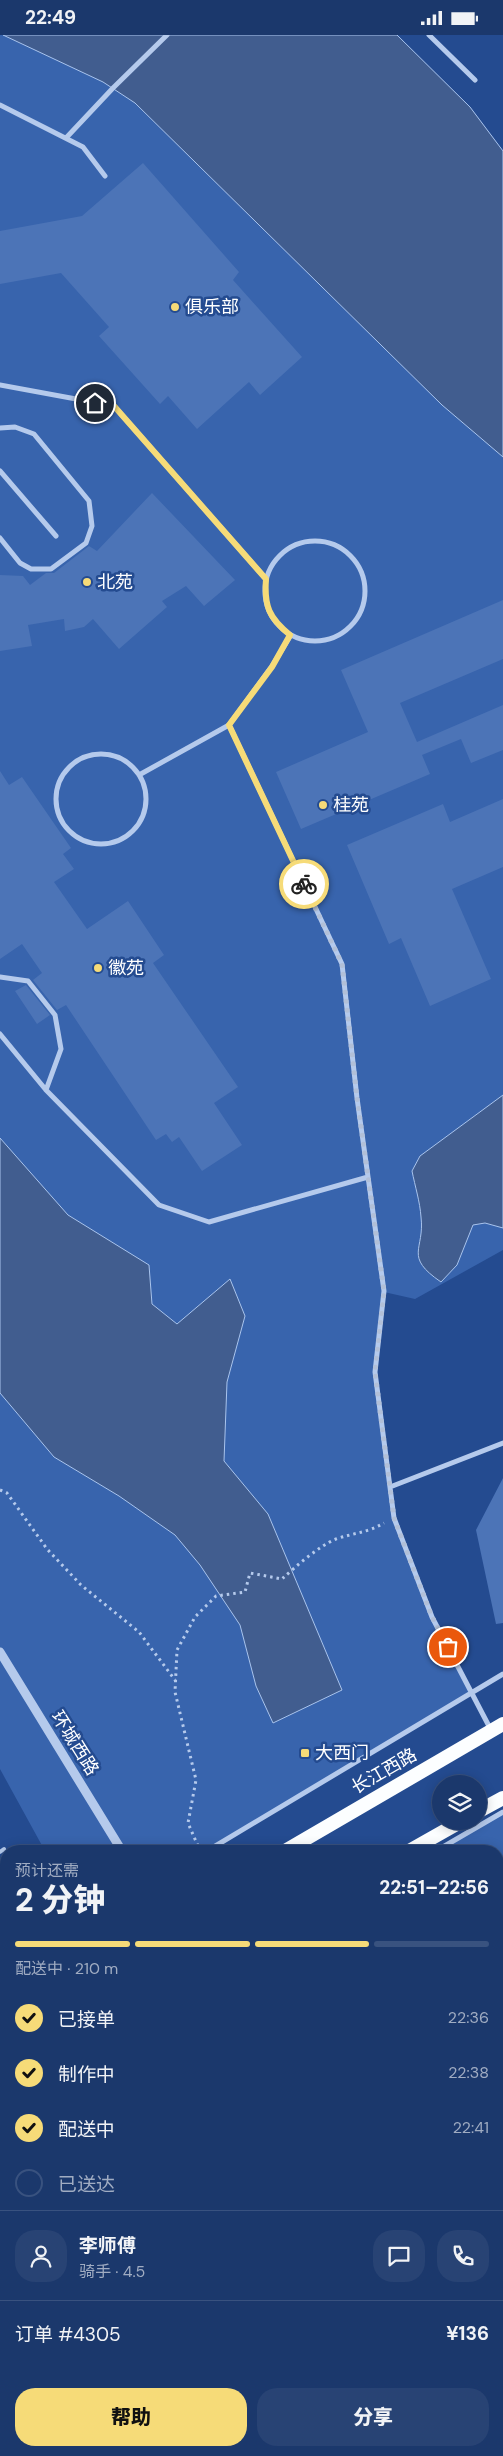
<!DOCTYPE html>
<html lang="zh">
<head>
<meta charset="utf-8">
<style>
  :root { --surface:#1b386c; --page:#284374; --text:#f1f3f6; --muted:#a0acc2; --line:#39527f; --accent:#f6db78 }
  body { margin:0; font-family:"DM Sans","Noto Sans SC",sans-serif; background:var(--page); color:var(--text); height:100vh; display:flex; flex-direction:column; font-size:19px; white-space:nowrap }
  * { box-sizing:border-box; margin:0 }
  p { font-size:16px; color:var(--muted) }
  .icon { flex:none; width:28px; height:28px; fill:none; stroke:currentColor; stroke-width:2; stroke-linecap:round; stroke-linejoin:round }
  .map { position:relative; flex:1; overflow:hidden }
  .drawer { position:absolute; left:0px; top:1810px; width:504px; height:611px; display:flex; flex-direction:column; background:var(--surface); border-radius:20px 20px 0 0; box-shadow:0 2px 12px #0003,0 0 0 1px var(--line) }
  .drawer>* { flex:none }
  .buttons { position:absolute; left:432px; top:1740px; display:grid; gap:10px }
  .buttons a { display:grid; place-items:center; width:55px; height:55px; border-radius:50%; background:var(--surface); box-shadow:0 2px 12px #0003,0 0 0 1px var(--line); font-size:25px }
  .pin { position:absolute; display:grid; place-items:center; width:42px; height:42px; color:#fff; margin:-21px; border:2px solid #fff; border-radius:50%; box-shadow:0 1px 5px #0007 }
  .courier { position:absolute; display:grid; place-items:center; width:50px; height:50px; margin:-25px; border:4px solid #f6db78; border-radius:50%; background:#fff; color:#222; box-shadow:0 1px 6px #0007 }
  .headline em { font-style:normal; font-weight:800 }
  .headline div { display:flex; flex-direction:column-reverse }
  .headline { display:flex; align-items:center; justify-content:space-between; height:85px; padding:0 15px }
  h1 { font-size:32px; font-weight:800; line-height:38px }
  .bar { display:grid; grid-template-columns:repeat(4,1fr); gap:8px 5px; align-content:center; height:60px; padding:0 15px }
  .bar i { height:6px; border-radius:4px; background:var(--line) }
  .bar .on { background:var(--accent) }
  .bar p { grid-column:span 4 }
  .line { display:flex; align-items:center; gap:12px; padding:0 15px; border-top:1px solid var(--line) }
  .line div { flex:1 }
  .round { display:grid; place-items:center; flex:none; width:52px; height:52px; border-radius:20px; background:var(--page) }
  ol { padding:0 15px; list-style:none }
  li { display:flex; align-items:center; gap:15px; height:55px }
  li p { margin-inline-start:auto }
  li .icon { padding:5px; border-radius:50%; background:var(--accent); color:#111; stroke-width:4 }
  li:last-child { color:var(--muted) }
  li i { width:28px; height:28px; border:2px solid var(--line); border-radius:50% }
  .button { display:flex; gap:10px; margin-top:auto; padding:10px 15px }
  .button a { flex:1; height:58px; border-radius:20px; background:var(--accent); color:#111; font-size:20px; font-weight:800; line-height:58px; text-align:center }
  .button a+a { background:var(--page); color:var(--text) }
  .status { display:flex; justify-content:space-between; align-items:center; height:35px; padding:0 25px; background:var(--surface); direction:ltr }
  .status svg { height:14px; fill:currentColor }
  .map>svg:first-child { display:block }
  .green { fill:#3864ad }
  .water { fill:#415d8f; stroke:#a9c4ed }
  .building { fill:#4c74b7 }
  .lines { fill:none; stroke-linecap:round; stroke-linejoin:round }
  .path { stroke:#b5caec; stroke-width:3; stroke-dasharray:2.5 4; stroke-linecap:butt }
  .service { stroke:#b5caec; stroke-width:4 }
  .pedestrian { stroke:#b5caec; stroke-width:4.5 }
  .minor { stroke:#b5caec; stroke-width:5 }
  .tertiary { stroke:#b5caec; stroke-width:9 }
  .trunk { stroke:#fcfeff; stroke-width:14 }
  .done { stroke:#b2c0d8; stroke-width:5; stroke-dasharray:0 9 }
  .route { stroke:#f6db78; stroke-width:6 }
  .poi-dot { fill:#f6db78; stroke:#244b90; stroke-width:2 }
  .labels { text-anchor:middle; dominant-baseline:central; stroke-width:5; stroke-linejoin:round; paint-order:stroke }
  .poi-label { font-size:18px; fill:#fff; stroke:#244b90; text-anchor:start }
  .street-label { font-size:18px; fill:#fff; stroke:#244b90 }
</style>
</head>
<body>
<div class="status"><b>22:49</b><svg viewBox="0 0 49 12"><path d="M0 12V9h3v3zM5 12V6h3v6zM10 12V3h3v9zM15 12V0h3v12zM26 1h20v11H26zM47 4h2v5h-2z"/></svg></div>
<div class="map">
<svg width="503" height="2421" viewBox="0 0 503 2421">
  <rect width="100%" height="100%" fill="#244b90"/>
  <path class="green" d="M0 0H397L470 72 503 116V1215L415 1264 384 1257 375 1337 394 1483 432 1582 471 1657 207 1816H45L0 1734Z
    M503 1777V2421H253V2415H498V1816H436Z"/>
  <path class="water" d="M3 0H397L470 72 503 116V422L442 370 135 68 103 47Z
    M503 1060V1193L485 1188 473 1190 457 1230 441 1247C403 1221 425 1215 421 1182 420 1167 415 1151 412 1136L420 1121Z
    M0 1103 68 1180 149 1230 152 1269 177 1289 230 1244 245 1281 227 1347 224 1426 268 1479 342 1655 273 1688 256 1651 240 1590 200 1530 175 1500 119 1461 54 1422 0 1358Z
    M342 2415H436L442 2421H344Z"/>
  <path class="building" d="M143 128 239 237 233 245 302 322 260 360 249 347 197 394 168 361 160 369 99 301 109 292 61 238 0 249V196L82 181Z
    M152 458 235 545 204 571 186 551 162 566 167 572 119 614 93 584 84 592 65 596 64 584 28 590 32 611 0 616V540L23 541 30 550 46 538H54L89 511 97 516Z
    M503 565V624L400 668 417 707 503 670V715L471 728 461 704 422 720 430 739 301 794 276 737 368 697 341 635Z
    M0 736 9 750 22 742 71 813 63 819 74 834 54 847 87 894 128 866 164 920 153 928 238 1052 214 1068 242 1110 202 1136 179 1102 172 1107 166 1099 156 1105 66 970 57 975 33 945 42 938 22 909 0 924Z
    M503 764V832L452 854 491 944 430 971 401 903 389 909 347 810 443 769 450 787Z
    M26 950 50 980 37 989 15 956Z
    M503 1443V1588L496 1589 476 1495Z"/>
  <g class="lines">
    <path class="path" d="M0 1455 7 1458 47 1514 81 1550 139 1597 175 1645
      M198 1811 188 1788 196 1745 175 1657 177 1615 195 1582 216 1561 245 1557 250 1538 282 1544C296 1531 319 1511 336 1504 353 1498 367 1498 384 1488
      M318 2415 319 2421"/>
    <path class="service" d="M0 1817 4 1814"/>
    <path class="pedestrian" d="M498 1985V1984
      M499 2037 503 2036
      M498 2323 503 2325
      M498 2357 503 2362
      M448 2415 457 2421
      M492 2421 503 2412"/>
    <path class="minor" d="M429 0 475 45
      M0 70 83 112 105 141
      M66 103 113 53 167 0
      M0 350 114 371 266 544
      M0 393 15 392 34 399 89 466 92 491 86 508 51 534H31L20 528 0 503
      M0 436 56 501
      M265 556a50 50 0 1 1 100 0a50 50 0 1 1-100 0Z
      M229 690 342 929 357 1063 384 1256 375 1337 394 1483 432 1582 491 1695
      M56 764a45 45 0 1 1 90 0a45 45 0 1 1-90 0Z
      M139 740 229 690 272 631 291 600
      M0 942 28 946 55 980 61 1014 46 1055
      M0 999 46 1055 159 1170 209 1187 368 1142
      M390 1452 503 1408
      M207 1816 503 1639
      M436 1816 503 1777
      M0 1938 6 1934
      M0 2071 6 2067"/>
    <path class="tertiary" d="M0 1617 122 1816
      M253 2415V2421"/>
    <path class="trunk" d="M479 1776 503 1763
      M285 1816 503 1689
      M409 1816 462 1786
      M0 1983 6 1979
      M0 2048 6 2045"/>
  </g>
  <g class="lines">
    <path class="done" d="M304 849 342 929 357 1063 384 1256 375 1337 394 1483 432 1582 448 1612"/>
    <path class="route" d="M95 368 114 371 266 544C264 571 269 583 290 600L272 632 229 690 304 849"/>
  </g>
  <g class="poi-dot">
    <circle cx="175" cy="272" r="5"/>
    <circle cx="87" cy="547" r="5"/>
    <circle cx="323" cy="770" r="5"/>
    <circle cx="98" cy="933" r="5"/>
    <rect x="300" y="1713" width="10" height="10" rx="2.5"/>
  </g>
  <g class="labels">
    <g class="poi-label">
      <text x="185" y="272">俱乐部</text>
      <text x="97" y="547">北苑</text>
      <text x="333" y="770">桂苑</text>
      <text x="108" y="933">徽苑</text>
      <text x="315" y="1718">大西门</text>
    </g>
    <g class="street-label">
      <text transform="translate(75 1708) rotate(58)">环城西路</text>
      <text transform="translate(384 1736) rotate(-30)">长江西路</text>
    </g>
  </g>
</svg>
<div class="buttons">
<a><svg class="icon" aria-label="layers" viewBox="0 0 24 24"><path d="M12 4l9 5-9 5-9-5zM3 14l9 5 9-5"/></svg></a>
</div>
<div class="pin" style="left:448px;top:1612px;background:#ea580c"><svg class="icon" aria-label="bag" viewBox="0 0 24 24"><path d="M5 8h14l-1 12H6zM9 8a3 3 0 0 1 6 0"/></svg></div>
<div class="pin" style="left:95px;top:368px;background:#1f2937"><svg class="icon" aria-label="home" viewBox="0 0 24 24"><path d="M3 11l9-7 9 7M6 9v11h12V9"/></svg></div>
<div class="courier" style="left:304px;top:849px"><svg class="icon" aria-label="bike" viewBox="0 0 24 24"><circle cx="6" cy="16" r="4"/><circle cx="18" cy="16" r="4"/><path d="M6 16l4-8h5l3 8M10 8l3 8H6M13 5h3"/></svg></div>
<section class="drawer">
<div class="headline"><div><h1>2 分钟</h1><p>预计还需</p></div><em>22:51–22:56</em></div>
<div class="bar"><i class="on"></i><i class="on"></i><i class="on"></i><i></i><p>配送中 · 210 m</p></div>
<ol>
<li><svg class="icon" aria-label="check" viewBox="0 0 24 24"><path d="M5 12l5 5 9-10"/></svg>已接单<p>22:36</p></li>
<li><svg class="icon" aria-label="check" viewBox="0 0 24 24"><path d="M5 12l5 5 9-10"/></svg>制作中<p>22:38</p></li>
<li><svg class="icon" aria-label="check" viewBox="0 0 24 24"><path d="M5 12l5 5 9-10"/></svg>配送中<p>22:41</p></li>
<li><i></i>已送达</li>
</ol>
<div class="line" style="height:90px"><a class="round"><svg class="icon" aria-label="person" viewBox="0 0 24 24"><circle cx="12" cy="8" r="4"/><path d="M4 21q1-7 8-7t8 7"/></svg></a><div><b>李师傅</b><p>骑手 · 4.5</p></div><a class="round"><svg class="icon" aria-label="chat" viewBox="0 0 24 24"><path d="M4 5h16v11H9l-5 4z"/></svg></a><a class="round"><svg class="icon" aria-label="phone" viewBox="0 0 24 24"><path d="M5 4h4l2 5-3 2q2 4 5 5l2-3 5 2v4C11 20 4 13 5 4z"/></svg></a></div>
<div class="line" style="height:65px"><div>订单 #4305</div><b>¥136</b></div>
<div class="button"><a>帮助</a><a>分享</a></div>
</section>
</div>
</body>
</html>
